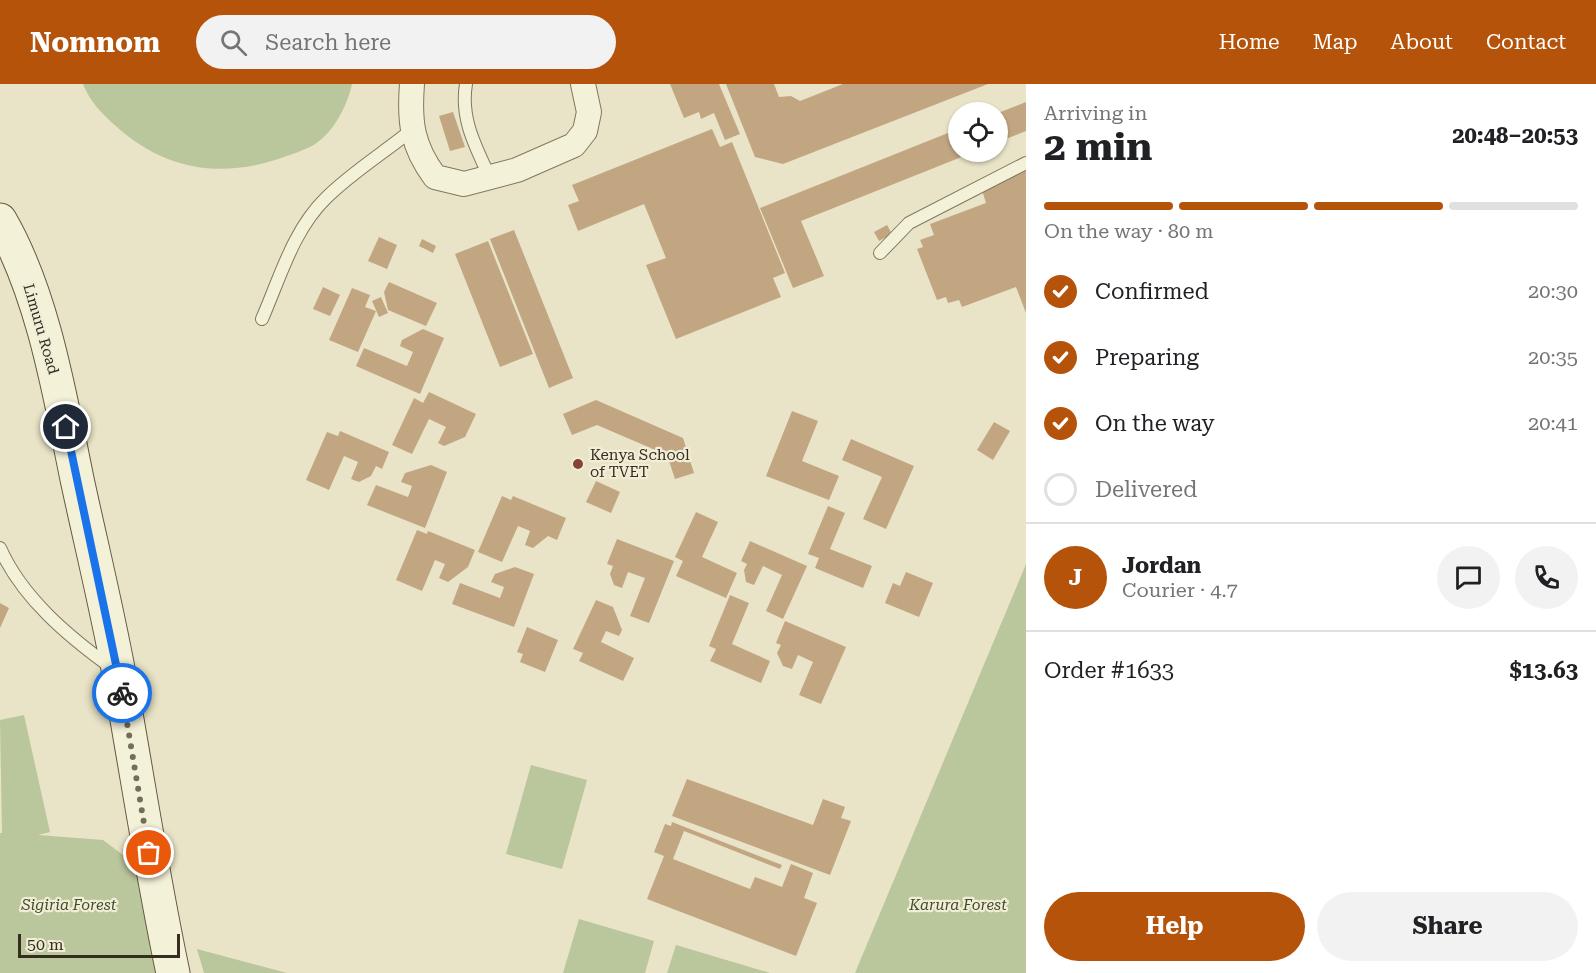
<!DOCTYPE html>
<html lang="en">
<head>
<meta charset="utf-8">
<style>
  :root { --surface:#fff; --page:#f2f2f2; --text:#202124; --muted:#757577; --line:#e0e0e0; --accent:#b45309 }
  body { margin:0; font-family:"Roboto Serif",serif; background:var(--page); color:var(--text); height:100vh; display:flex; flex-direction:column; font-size:22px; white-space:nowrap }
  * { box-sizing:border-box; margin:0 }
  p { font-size:20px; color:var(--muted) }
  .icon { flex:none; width:33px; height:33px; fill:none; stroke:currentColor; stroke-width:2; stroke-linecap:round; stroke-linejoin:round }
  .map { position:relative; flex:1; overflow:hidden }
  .side { display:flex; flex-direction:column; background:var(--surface); width:570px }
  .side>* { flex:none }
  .tools { position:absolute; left:948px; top:18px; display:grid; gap:12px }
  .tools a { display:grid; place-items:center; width:60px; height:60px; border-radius:50%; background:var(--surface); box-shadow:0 2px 4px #0004; font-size:30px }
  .scale { position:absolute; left:18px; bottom:15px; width:162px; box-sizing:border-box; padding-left:6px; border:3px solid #342d20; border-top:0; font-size:16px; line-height:21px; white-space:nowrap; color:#342d20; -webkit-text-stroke:4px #f1edd6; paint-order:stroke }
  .pin { position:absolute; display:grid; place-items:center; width:51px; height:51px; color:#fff; margin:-26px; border:3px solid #fff; border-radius:50%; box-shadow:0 2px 6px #0007 }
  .courier { position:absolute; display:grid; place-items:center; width:60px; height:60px; margin:-30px; border:4px solid #1a73e8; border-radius:50%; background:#fff; color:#222; box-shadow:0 2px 8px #0007 }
  .summary em { font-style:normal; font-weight:700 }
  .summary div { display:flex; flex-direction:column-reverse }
  .summary { display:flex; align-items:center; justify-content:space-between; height:102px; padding:0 18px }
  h1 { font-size:39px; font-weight:700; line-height:45px }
  .bar { display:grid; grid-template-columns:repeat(4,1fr); gap:9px 6px; align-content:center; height:72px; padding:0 18px }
  .bar i { height:8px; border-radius:4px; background:var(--line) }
  .bar .selected { background:var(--accent) }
  .bar p { grid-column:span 4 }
  .line { display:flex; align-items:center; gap:15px; padding:0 18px; border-top:2px solid var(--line) }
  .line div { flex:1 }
  .round { display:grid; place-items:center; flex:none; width:63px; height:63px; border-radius:32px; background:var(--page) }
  ol { padding:0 18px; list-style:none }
  li { display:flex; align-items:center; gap:18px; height:66px }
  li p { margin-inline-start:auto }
  li .icon { padding:6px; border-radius:50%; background:var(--accent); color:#fff; stroke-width:4 }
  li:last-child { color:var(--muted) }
  li i { width:33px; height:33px; border:3px solid var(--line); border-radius:50% }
  .action { display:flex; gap:12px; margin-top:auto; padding:12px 18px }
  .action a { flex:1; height:69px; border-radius:36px; background:var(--accent); color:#fff; font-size:24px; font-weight:700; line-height:69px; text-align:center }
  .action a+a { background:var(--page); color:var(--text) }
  header { display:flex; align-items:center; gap:36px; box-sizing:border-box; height:84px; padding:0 30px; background:var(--accent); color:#fff }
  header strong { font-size:28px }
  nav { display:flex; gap:33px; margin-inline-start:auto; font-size:21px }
  .search { width:420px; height:54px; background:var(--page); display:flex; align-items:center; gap:15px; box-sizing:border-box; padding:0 21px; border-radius:33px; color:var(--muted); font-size:22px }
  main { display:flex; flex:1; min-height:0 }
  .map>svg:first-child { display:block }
  .green { fill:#bac69c }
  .building { fill:#c2a682 }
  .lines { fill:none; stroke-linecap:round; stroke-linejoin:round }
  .lane-casing { stroke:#82775f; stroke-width:14 }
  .street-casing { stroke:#82775f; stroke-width:26 }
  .secondary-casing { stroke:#645842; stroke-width:35 }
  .lane { stroke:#f4f1d9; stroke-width:12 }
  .street { stroke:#f4f1d9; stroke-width:24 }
  .secondary { stroke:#f4f1d9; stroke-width:33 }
  .done { stroke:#736d5a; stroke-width:6; stroke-dasharray:0 10.8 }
  .route { stroke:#1a73e8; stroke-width:8 }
  .poi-dot { fill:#8a4236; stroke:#f1edd6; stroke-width:2 }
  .labels { text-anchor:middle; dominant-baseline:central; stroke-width:4.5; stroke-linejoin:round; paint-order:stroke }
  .street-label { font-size:15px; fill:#342d20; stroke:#f1edd6 }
  .poi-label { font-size:15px; fill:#342d20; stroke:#f1edd6; text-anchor:start }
  .park-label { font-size:15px; font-style:italic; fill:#3f4e2a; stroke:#f1edd6 }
</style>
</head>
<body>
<header>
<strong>Nomnom</strong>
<div class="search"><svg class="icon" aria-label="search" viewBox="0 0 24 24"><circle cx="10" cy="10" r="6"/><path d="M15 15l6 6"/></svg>Search here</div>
<nav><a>Home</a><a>Map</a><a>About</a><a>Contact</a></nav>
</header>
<main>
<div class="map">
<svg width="1026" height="889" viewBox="0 0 1026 889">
  <rect width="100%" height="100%" fill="#e9e4c7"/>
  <path class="green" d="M83 0H352C347 23 332 52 310 63 302 67 292 70 284 73 223 95 166 87 117 43 103 31 90 18 83 0Z
    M1026 480V889H855Z
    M24 631 50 748 38 751 103 756 167 804 186 889H0V749H2L0 636Z
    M531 681 587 696 562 785 506 770Z
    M579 835 654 857 645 889H563Z
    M676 861 770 889H667Z
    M197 865 287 889H204Z"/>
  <path class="building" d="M670 0H719L740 50 725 56 714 29 701 35 699 28 684 34Z
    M726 0H774L779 13 791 12 800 17 843 0H988L783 80 755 73Z
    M1026 18V47L998 58V29Z
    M453 28 465 63 450 67 439 32Z
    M712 45 720 63 732 58 785 189 773 194 781 213 676 255 646 181 666 174 644 120 578 147 568 121 579 117 572 101Z
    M958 45V68H974L801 137 824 192 793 204 760 124Z
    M1026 86V229L1016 203 962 223 959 216 948 219 946 213 937 216 917 165 923 163 920 156 934 151 930 140 986 119 981 103Z
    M887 141 892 150 879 157 874 148Z
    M514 146 573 294 549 304 490 155Z
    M379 153 397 161 387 185 368 177Z
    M422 155 436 162 433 169 419 162Z
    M488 157 533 270 500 283 455 170Z
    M389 198 437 219 426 242 388 226 384 208Z
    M323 203 340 211 330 232 313 225Z
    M352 204 370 211 365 223 376 227 358 268 329 256Z
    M381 213 388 229 379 233 372 217Z
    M423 245 444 254 420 310 356 282 364 264 407 282 413 268 400 262 402 256Z
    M429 308 476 330 465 353 444 362 438 359 446 343 429 335 412 370 392 361 414 314 423 319Z
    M596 316 683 354 694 389 675 395 667 371 597 341 572 351 563 330Z
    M792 327 818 337 802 377 839 392 829 416 766 392Z
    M994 338 1010 347 993 376 977 366Z
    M340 347 389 368 382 385 376 382 371 392 359 398 351 395 358 378 344 372 329 406 306 396 327 348 338 352Z
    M851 355 914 382 886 445 863 435 882 393 842 376Z
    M431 381 447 388 425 444 367 421 376 401 408 413 412 402 401 398 405 389Z
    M596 397 620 408 611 429 586 418Z
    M502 412 511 416 513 412 566 434 557 456 548 452 533 464 525 461 530 447 518 442 502 478 478 468Z
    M828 422 845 429 830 465 872 482 863 504 815 484 819 474 808 470Z
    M696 428 718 438 702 473 737 489 726 514 676 492 683 477 675 473Z
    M417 446 427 450 428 447 475 466 468 483 448 498 439 494 445 480 435 476 422 507 396 496Z
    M617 455 674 477 649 539 630 532 645 494 628 488 622 504 614 501 610 490 613 482 607 480Z
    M750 457 807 482 783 535 766 527 782 491 763 482 754 501 746 498 744 486 747 480 741 477Z
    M515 483 534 490 514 543 452 520 460 499 500 514 504 503 491 498 495 490Z
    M906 488 933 499 919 533 885 519 893 499 900 502Z
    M730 511 749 519 732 560 770 577 761 599 710 577 716 565 709 562Z
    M596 516 613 523 622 546 619 552 606 547 601 558 634 574 623 597 579 577 583 569 573 565Z
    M0 519 9 524 0 544Z
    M785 537 846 563 821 620 799 611 813 578 798 571 792 585 783 582 777 569 781 561 776 559Z
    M527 543 558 556 545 588 520 578 523 570 517 568Z
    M687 695 813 741 823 715 845 723 841 734 851 737 830 791 672 732Z
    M672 738 782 781 780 785 684 747 673 775 750 805 755 793 782 803 791 780 813 789 804 814 817 819 796 872 647 815 664 772 654 768 665 740 671 742Z"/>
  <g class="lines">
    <g class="lane-casing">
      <path id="lane" d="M466 0C460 35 476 63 490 94
        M880 169 909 139 1026 79
        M262 235C280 194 293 146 326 114 352 88 385 68 413 45
        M0 464C22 514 69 553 112 584"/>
    </g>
    <g class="street-casing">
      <path id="street" d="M412 0C409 38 412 62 435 93L464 100 517 86 574 61 585 47 589 28 583 0"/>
    </g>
    <g class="secondary-casing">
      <path id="secondary" d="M0 136C43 210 60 312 77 395 91 460 107 525 119 590 137 690 152 790 173 889"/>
    </g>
    <use href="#lane" class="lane"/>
    <use href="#street" class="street"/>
    <use href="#secondary" class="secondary"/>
  </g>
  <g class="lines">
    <path class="done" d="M122 609 149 769"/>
    <path class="route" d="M66 343 122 609"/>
  </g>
  <circle class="poi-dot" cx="578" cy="380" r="6"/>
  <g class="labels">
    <g class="street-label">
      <text transform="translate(41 245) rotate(74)">Limuru Road</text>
    </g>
    <g class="poi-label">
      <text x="590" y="371">Kenya School<tspan x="590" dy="17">of TVET</tspan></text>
    </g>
    <g class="park-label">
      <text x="69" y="821">Sigiria Forest</text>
      <text x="958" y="821">Karura Forest</text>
    </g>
  </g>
</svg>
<div class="tools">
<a><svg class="icon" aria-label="locate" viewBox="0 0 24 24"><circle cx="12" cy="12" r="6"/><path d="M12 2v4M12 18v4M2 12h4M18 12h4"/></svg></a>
</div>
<div class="scale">50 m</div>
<div class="pin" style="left:149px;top:769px;background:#ea580c"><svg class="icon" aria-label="bag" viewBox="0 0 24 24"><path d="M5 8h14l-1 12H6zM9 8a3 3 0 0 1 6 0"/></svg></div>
<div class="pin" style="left:66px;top:343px;background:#1f2937"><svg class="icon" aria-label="home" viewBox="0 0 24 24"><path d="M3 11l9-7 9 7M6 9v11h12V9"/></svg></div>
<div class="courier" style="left:122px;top:609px"><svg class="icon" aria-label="bike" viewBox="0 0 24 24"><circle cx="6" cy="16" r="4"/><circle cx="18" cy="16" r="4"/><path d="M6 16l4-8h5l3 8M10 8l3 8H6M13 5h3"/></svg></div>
</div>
<section class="side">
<div class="summary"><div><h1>2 min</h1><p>Arriving in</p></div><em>20:48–20:53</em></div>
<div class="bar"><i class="selected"></i><i class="selected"></i><i class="selected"></i><i></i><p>On the way · 80 m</p></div>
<ol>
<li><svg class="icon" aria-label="check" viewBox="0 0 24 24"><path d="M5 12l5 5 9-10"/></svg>Confirmed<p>20:30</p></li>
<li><svg class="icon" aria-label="check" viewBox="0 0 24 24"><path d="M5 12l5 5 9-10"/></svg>Preparing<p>20:35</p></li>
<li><svg class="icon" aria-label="check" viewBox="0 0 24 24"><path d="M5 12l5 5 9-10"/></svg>On the way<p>20:41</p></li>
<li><i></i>Delivered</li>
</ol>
<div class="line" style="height:108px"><b class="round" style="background:var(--accent);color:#fff">J</b><div><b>Jordan</b><p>Courier · 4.7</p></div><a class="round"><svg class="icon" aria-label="chat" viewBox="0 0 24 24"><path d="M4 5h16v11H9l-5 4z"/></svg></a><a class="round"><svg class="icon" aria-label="phone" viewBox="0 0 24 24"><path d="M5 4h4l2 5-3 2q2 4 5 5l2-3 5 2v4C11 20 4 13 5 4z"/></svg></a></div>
<div class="line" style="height:78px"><div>Order #1633</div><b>$13.63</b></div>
<div class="action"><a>Help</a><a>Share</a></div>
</section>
</main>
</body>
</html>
